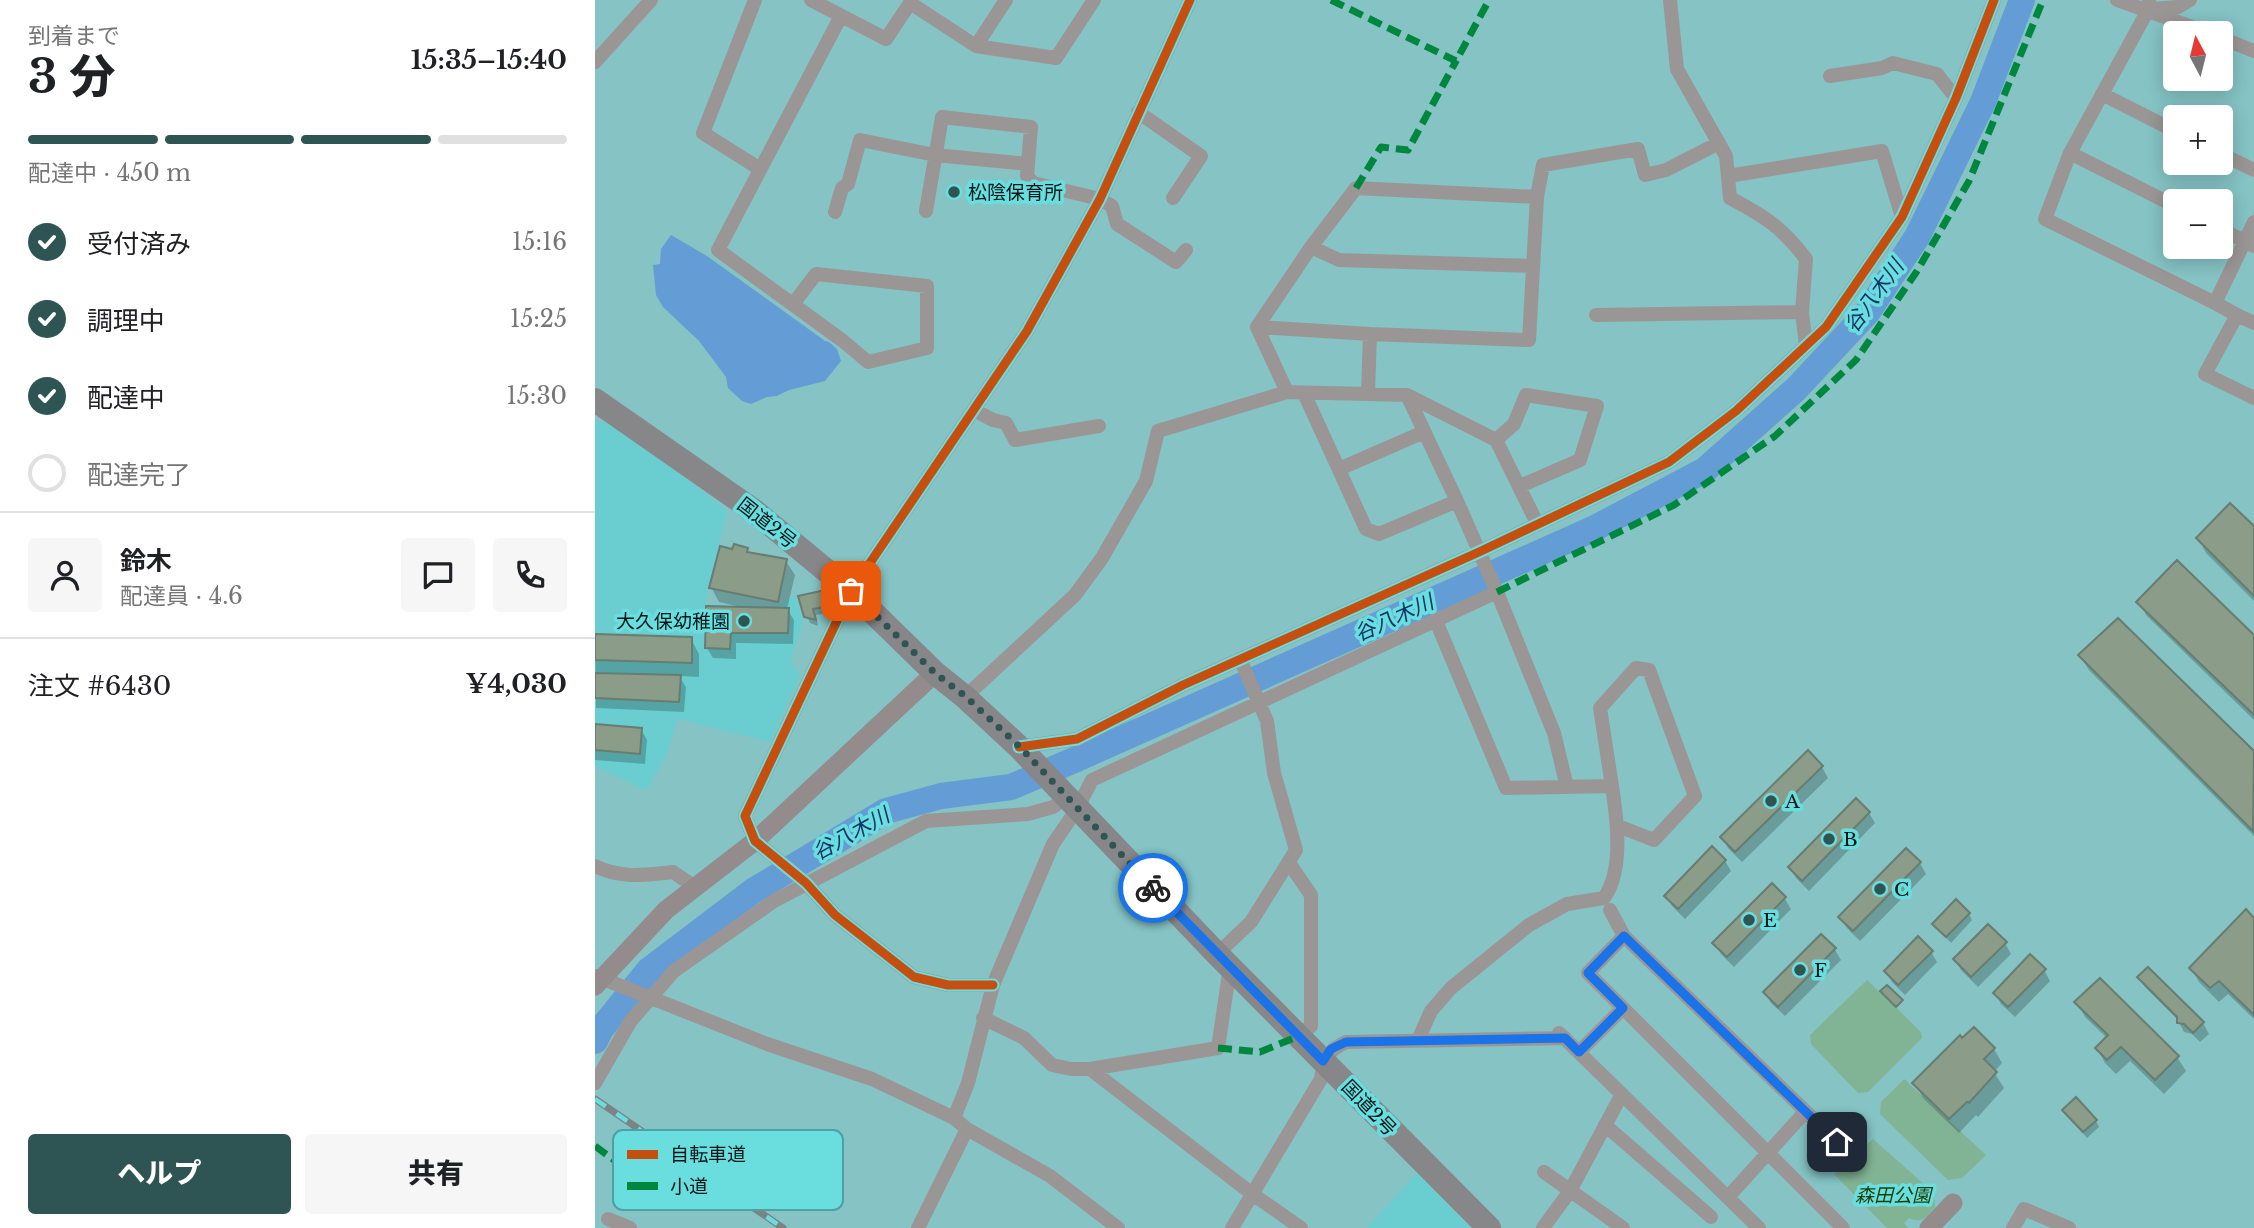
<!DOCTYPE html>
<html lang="ja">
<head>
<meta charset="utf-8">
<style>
  :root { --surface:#fff; --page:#f6f6f6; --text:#202124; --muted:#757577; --line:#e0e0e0; --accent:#2f5454 }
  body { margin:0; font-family:"Libre Baskerville","Noto Sans JP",serif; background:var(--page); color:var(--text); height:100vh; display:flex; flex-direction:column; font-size:26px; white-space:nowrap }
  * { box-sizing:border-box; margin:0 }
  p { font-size:23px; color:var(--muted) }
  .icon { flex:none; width:38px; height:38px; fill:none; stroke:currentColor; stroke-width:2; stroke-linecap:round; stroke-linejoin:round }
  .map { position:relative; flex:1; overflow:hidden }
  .drawer { display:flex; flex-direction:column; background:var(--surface); width:595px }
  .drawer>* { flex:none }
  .needle { width:46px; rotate:353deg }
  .buttons { position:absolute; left:1568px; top:21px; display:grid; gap:14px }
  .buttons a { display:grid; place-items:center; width:70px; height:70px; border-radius:7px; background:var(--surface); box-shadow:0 4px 18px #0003; font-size:35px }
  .pin { position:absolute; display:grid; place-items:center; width:60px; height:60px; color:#fff; margin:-30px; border-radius:14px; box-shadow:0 4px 10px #0006 }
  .courier { position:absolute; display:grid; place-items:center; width:70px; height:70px; margin:-35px; border:5px solid #1a73e8; border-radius:50%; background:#fff; color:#222; box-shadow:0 2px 9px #0007 }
  .head em { font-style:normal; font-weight:800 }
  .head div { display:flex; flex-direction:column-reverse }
  .head { display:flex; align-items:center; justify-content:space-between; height:119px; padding:0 28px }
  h1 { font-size:46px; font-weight:800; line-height:52px }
  .bar { display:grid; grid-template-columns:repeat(4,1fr); gap:10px 7px; align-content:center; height:84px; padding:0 28px }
  .bar i { height:9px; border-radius:5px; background:var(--line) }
  .bar .current { background:var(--accent) }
  .bar p { grid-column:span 4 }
  .line { display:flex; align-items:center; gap:18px; padding:0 28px; border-top:2px solid var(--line) }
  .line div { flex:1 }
  .round { display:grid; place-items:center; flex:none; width:74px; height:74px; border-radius:7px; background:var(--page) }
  ol { padding:0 28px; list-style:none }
  li { display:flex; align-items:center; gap:21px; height:77px }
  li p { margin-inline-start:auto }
  li .icon { padding:7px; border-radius:50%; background:var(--accent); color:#fff; stroke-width:4 }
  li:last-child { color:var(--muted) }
  li i { width:38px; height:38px; border:4px solid var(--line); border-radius:50% }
  .button { display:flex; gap:14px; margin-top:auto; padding:14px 28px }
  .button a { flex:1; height:80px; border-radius:7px; background:var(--accent); color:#fff; font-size:28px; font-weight:800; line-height:80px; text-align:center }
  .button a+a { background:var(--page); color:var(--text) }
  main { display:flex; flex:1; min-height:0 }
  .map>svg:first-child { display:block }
  .built { fill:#6aced0 }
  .green { fill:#81b494 }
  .water { fill:#649dd5 }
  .shadow { fill:#0003 }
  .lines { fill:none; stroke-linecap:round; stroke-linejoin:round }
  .river { stroke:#649dd5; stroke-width:26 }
  .building { fill:#8b9c88; stroke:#677d72; stroke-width:2 }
  .street { stroke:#9a9696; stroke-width:14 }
  .secondary { stroke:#938b8c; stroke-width:19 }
  .highway { stroke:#878688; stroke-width:24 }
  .rail-casing { stroke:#7c8384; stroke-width:7 }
  .rail { stroke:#6adddf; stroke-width:4.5; stroke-dasharray:13; stroke-linecap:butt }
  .quiet { stroke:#00873e; stroke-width:7; stroke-dasharray:14 7; stroke-linecap:butt }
  .cycleway-casing { stroke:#6adddf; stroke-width:13 }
  .cycleway { stroke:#c54f0e; stroke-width:9 }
  .done { stroke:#2f5454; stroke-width:7; stroke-dasharray:0 12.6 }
  .route { stroke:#1a73e8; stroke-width:9 }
  .poi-dot { fill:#2f5454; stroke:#6adddf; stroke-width:2.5 }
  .labels { text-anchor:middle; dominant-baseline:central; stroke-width:7; stroke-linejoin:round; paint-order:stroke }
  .poi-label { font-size:19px; fill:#011818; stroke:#6adddf; text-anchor:start }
  .street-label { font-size:19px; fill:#011818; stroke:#6adddf }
  .park-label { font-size:19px; font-style:italic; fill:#183f01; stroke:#6adddf }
  .water-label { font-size:21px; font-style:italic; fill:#0f3466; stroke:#6adddf }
  .key { fill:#6adddf; stroke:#4aa2a3; stroke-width:2 }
  .key-label { font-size:19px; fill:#011818 }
</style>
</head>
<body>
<main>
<section class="drawer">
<div class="head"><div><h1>3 分</h1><p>到着まで</p></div><em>15:35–15:40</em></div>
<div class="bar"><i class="current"></i><i class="current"></i><i class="current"></i><i></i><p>配達中 · 450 m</p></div>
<ol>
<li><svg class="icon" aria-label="check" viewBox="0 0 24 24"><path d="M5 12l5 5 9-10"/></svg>受付済み<p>15:16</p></li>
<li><svg class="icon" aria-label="check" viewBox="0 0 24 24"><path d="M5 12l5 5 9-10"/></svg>調理中<p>15:25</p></li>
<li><svg class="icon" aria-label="check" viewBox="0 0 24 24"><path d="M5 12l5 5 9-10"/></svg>配達中<p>15:30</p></li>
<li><i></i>配達完了</li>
</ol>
<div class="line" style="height:126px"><a class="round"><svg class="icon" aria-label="person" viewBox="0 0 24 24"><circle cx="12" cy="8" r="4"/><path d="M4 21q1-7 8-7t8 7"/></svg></a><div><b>鈴木</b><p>配達員 · 4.6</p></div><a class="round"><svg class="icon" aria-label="chat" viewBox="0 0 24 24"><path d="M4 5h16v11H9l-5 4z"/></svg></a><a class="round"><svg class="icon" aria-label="phone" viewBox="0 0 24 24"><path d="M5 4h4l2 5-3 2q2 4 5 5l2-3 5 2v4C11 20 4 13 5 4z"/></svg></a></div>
<div class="line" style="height:91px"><div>注文 #6430</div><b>¥4,030</b></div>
<div class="button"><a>ヘルプ</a><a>共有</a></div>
</section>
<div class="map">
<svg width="1659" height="1228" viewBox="0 0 1659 1228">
  <rect width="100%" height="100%" fill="#85c3c4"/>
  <path class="built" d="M0 421 18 423 132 510 110 604 185 606 200 595 208 621 195 662 205 675 175 742 83 719 70 758 51 790 0 766Z
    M822 1173 876 1228H772Z"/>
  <path class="green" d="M1272 980 1326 1032 1327 1038 1273 1092 1263 1093 1216 1044 1215 1035Z
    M1309 1079 1391 1155 1367 1178 1353 1180 1285 1114 1286 1102Z
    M1278 1139 1339 1193 1340 1207C1331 1217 1328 1224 1314 1218L1309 1223 1313 1228H1292L1239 1174Z"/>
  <path class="water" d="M76 235 112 256 230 341 234 342 242 349 246 361 230 381 194 390 182 396 172 397 156 404 147 401 133 388 131 377 104 341 68 307 61 295 58 265 65 264 66 249Z"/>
  <path class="shadow" d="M1659 528V601L1611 553 1603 538Z
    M152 549 155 554 191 561 200 575 192 609 199 620 198 644 141 643V659L118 658 112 648 146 607 124 602 116 587 138 551Z
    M205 597H238L242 604 238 612 221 615 223 626 215 623Z
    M1543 602 1659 637V720L1552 616Z
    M1523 620 1659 754V836L1494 670 1485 656Z
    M0 636 96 639 104 654V677L84 676 91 687 89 712 1 708Z
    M0 725 46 729 52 740 50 764 0 760Z
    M1227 767 1233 778 1147 862 1133 848 1127 837Z
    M1274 813 1280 823 1214 891 1201 878 1195 867Z
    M1311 850 1325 863 1331 874 1265 941 1252 928 1245 917Z
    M1130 861 1136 871 1090 919 1078 907 1071 896Z
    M1177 885 1190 899 1196 909 1139 967 1126 954 1120 943Z
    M1374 914 1377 920 1356 943 1339 924Z
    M1659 920V1019L1633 994 1624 1002 1604 982 1596 968Z
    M1226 936 1240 950 1246 960 1190 1016 1176 1003 1170 992Z
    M1410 943 1416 954 1383 987 1366 970 1360 959Z
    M1336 952 1342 962 1310 995 1297 982 1291 971Z
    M1553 969 1608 1023 1614 1034 1605 1042 1597 1034 1589 1032 1583 1020 1550 987 1544 977Z
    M1449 970 1455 981 1420 1017 1406 1004 1400 993Z
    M1482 1002 1582 1057 1591 1071 1569 1094 1535 1061 1521 1074 1510 1063 1502 1048 1512 1038 1490 1017Z
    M1399 1049 1407 1063 1399 1072 1409 1088 1383 1117 1381 1115 1364 1133 1328 1098 1320 1083Z
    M1469 1110 1501 1121 1504 1127 1492 1138Z"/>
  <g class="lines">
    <path class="river" d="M0 1041 6 1029 54 970 158 891 291 811 346 796 416 787 477 761 998 529 1110 470 1201 389 1272 313 1322 237 1388 102 1427 0"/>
  </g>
  <path class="building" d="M1635 503 1659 526V596L1601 538Z
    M139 544 153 548 152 552 192 559 183 602 114 588 125 546 137 549Z
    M1582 560 1659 635V715L1541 602Z
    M230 590 239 596 235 606 218 609 221 620 209 617 203 596Z
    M111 606 194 608 193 633H136L135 649 110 648Z
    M1523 618 1659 751 1658 831 1483 655Z
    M0 634 97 637V663L0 660Z
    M0 673 86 675 84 702 0 698Z
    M0 724 47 728 45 754 0 750Z
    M1213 750 1228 766 1140 852 1125 837Z
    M1261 798 1275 812 1207 881 1193 867Z
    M1117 846 1131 860 1083 909 1069 896Z
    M1311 848 1326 862 1258 931 1243 917Z
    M1177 883 1191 897 1132 957 1117 943Z
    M1361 899 1375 913 1351 937 1337 924Z
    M1651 909 1659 918V1015L1624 981 1615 988 1594 968Z
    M1393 924 1412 942 1376 977 1358 959Z
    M1226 934 1241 948 1183 1007 1168 992Z
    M1323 936 1338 951 1303 985 1289 971Z
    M1435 954 1451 969 1413 1007 1398 993Z
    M1553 967 1609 1022 1598 1033 1589 1024 1582 1023V1017L1542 977Z
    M1505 978 1584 1056 1560 1080 1526 1047 1512 1060 1500 1048 1513 1035 1479 1002Z
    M1292 985 1308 1000 1301 1007 1285 991Z
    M1379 1027 1400 1048 1389 1059 1402 1072 1374 1103 1372 1102 1354 1119 1317 1083 1365 1035 1367 1038Z
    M1481 1097 1502 1120 1488 1132 1467 1110Z"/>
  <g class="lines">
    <path class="street" d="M160 0 108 133 165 169
      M216 0 291 39 317 0
      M1075 0 1082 69 1131 156 1135 198C1169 216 1187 227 1211 259L1207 312 1211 346
      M1522 0 1614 33
      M1554 0 1553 10 1475 153 1450 219 1620 303
      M315 3 381 46 461 58 499 0
      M1558 9 1583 7 1595 0
      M1626 38 1659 51
      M381 46 411 0
      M0 62 56 0
      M1235 76 1287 68 1298 63 1342 74 1361 98
      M1507 94 1580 131
      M543 112 606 156 578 198
      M1475 153 1580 206
      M1626 154 1659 170
      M1133 176 1287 151 1307 217
      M331 211 347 117 436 127 432 176 438 183 505 199 517 206 522 224 581 262 591 250
      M240 212 247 188 253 184 265 140 340 155 433 164
      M1659 222 1620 303 1642 315 1610 374 1659 398
      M1626 229 1659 246
      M716 247 744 260 938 266
      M198 304 221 274 332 286V348L273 362 248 341 123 250 246 16
      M1001 315 1207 312
      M1642 315 1659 323
      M662 327 775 334
      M692 392 662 327 716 247 761 188 942 197 948 165 1043 149 1050 175 1071 170 1124 143
      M709 393 771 529 784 534 862 501
      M773 394 775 334 934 340 942 197
      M812 395 862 501 902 592 959 733 972 787
      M379 410 398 420 411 423 420 440 504 426
      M901 440 919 424 931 395 1002 406 985 460 925 486
      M744 469 829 432
      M370 697 480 595 507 558 551 481 563 431 692 392 812 395 901 440 942 523
      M424 747 482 739 588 685 884 552 1074 462 1141 411 1231 327 1307 217 1361 98 1399 0
      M1017 786 1005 708 1041 668 1054 670 1100 796 1059 840 1023 826
      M694 863 716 895V1026L704 1036
      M0 866C26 879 50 875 78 872L100 887
      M1015 910 1029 936 1258 1157
      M1029 936 993 973 1248 1228
      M622 954 656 922 701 850 679 773 672 721 645 659
      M1 976 172 1044 277 1079 359 1118 372 1129 455 1176 523 1228
      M398 985H353L319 977 240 915 211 883 160 841 150 816 256 591 432 331 505 199 595 0
      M388 1018 429 1038 457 1065 476 1069H495L623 1048 635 967
      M964 1033 1164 1228
      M823 1040 836 1011 856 988 934 925 972 904 1009 898C1029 870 1022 819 1017 786L911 788 841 621
      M984 1052 1028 1008
      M495 1069 656 1193 706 1228
      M0 1083 35 1022 79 971 179 901 331 821 433 814 458 807 471 798
      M359 1118 373 1083 398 985 458 844 482 809 497 780 902 592
      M1010 1125 1116 1217
      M949 1172 1028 1228
      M1133 1197 1210 1112
      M13 1219 35 1228
      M323 1228 372 1129
      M637 1228 726 1079C729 1057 731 1052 751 1042L970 1038
      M948 1228 975 1191 1027 1094
      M1418 1228 1429 1209 1474 1228"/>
    <path class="secondary" d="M0 986 71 910 160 841 340 673
      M1334 1228 1358 1203"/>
    <path class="highway" d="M0 400 158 510 256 591 340 673 370 697 424 747 622 954 894 1228"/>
    <g class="rail-casing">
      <path id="rail" d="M0 1099 188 1228"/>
    </g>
    <use href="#rail" class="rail"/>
    <path class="quiet" d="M736 0 861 61 894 0
      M761 188 786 147 813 150 861 61
      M902 592 1079 505 1180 436 1261 360 1322 271 1374 181 1448 0
      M623 1048 665 1052 704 1036
      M0 1146 42 1177"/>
    <g class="cycleway-casing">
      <path id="cycleway" d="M424 747 482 739 588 685 884 552 1074 462 1141 411 1231 327 1307 217 1361 98 1399 0
        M398 985H353L319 977 240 915 211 883 160 841 150 816 256 591 432 331 505 199 595 0"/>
    </g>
    <use href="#cycleway" class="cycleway"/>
  </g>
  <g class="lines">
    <path class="done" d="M256 591 340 673 370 696 425 747 558 888"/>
    <path class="route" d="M558 888 728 1061 736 1049 751 1042 970 1038 984 1052 1028 1008 993 973 1029 936 1242 1142"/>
  </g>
  <g class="poi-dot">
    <circle cx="359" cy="192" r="7"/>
    <circle cx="149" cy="621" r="7"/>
    <circle cx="1176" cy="801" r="7"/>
    <circle cx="1234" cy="839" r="7"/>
    <circle cx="1285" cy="889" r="7"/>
    <circle cx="1154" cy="920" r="7"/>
    <circle cx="1205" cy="970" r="7"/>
  </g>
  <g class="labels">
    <g class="poi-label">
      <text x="373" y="192">松陰保育所</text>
      <text x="135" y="621" text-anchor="end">大久保幼稚園</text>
      <text x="1190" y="801">A</text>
      <text x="1248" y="839">B</text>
      <text x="1299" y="889">C</text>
      <text x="1168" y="920">E</text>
      <text x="1219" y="970">F</text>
    </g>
    <g class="street-label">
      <text transform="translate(172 523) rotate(38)">国道2号</text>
      <text transform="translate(774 1108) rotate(46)">国道2号</text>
    </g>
    <g class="park-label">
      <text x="1298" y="1195">森田公園</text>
    </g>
    <g class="water-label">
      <text transform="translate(1279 296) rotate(-54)">谷八木川</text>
      <text transform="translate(799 618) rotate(-24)">谷八木川</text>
      <text transform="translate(256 834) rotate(-29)">谷八木川</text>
    </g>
  </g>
  <rect x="18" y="1130" width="230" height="80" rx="10" class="key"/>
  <rect x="32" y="1150" width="31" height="9" fill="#c54f0e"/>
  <rect x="32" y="1182" width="31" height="8" fill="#00873e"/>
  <g class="key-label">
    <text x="75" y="1161">自転車道</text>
    <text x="75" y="1193">小道</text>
  </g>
</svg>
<div class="buttons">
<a><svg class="needle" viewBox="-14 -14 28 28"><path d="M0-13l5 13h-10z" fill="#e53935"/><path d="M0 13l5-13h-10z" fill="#757577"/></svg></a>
<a>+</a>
<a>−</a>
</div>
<div class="pin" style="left:256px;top:591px;background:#ea580c"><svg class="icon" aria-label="bag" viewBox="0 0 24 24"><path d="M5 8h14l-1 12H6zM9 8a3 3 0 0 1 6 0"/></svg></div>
<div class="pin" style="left:1242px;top:1142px;background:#1f2937"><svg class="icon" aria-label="home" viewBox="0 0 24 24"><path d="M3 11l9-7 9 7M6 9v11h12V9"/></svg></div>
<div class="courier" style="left:558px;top:888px"><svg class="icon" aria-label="bike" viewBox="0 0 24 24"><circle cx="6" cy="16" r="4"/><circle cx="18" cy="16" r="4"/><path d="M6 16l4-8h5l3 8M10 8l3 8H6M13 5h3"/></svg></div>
</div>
</main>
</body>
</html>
